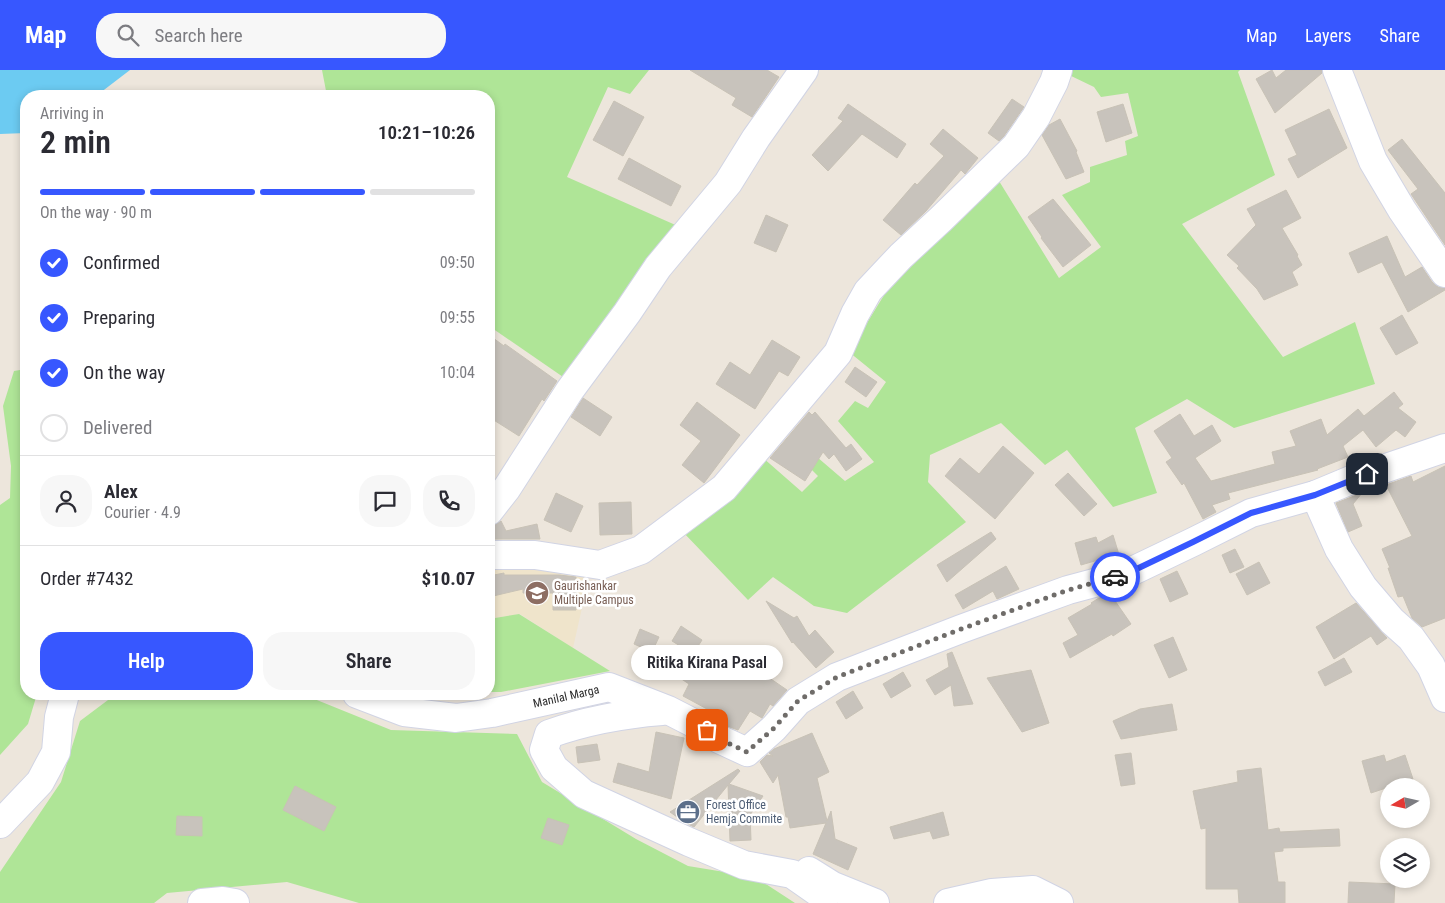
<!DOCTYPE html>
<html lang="en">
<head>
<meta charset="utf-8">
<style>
  :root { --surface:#fff; --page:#f7f7f7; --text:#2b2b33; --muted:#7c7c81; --line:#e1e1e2; --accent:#3757ff }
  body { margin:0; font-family:"Roboto Condensed",sans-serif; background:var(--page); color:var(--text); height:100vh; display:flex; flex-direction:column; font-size:19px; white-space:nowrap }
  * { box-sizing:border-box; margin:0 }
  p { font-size:16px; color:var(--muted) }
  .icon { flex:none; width:28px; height:28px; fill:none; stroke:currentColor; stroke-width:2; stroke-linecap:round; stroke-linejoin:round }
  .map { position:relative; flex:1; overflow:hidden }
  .panel { position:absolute; left:20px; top:20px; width:475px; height:610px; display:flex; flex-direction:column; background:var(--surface); border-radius:20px; box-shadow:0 2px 8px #0003 }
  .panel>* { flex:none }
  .needle { width:32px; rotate:261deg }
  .tools { position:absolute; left:1380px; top:708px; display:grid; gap:10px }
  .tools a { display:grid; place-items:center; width:50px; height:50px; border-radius:50%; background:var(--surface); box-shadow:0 2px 8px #0003; font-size:25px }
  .pin { position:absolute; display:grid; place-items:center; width:42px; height:42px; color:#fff; margin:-21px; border-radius:10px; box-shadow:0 2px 8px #0006 }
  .courier { position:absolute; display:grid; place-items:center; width:50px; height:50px; margin:-25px; border:4px solid #3757ff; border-radius:50%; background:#fff; color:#222; box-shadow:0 1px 6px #0007 }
  .bubble { position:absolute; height:35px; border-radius:18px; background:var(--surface); box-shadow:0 2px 8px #0003; font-size:16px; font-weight:600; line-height:35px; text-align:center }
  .overview em { font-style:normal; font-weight:600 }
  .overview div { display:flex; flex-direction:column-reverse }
  .overview { display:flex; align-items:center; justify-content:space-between; height:85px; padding:0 20px }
  h1 { font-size:32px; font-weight:600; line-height:38px }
  .bar { display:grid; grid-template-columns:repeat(4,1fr); gap:8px 5px; align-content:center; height:60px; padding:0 20px }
  .bar i { height:6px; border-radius:4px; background:var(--line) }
  .bar .active { background:var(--accent) }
  .bar p { grid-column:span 4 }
  .line { display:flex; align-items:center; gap:12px; padding:0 20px; border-top:1px solid var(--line) }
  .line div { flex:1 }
  .round { display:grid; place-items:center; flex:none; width:52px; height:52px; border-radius:20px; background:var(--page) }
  ol { padding:0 20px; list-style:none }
  li { display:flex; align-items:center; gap:15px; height:55px }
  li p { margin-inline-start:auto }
  li .icon { padding:5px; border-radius:50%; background:var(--accent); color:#fff; stroke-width:4 }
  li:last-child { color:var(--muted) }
  li i { width:28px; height:28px; border:2px solid var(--line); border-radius:50% }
  .cta { display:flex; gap:10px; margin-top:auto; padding:10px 20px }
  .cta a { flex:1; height:58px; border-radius:20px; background:var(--accent); color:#fff; font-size:20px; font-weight:600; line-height:58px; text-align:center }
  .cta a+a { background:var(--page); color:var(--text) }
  header { display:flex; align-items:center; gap:30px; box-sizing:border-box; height:70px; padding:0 25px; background:var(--accent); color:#fff }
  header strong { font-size:24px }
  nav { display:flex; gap:28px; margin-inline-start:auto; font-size:18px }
  .search { width:350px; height:45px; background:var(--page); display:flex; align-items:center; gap:12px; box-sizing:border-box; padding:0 18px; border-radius:20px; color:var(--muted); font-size:19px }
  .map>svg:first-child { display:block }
  .education { fill:#efe4cb }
  .green { fill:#afe597 }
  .water { fill:#6ccbf2 }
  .building { fill:#c8c3bc; stroke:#c8c2b6 }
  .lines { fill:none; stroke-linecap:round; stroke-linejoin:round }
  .minor-casing { stroke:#d1d4e4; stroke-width:30 }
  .minor { stroke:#fff; stroke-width:28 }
  .done { stroke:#6f6c69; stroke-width:5; stroke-dasharray:0 9 }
  .route { stroke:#3757ff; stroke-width:6 }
  .labels { text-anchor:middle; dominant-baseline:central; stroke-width:5; stroke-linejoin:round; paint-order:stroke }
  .education-label { font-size:12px; fill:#785e54; stroke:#fff; text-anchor:start }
  .street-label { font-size:12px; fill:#2b2b2b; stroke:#fff }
  .service-label { font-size:12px; fill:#4e5e75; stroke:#fff; text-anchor:start }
</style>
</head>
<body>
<header>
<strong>Map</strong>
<div class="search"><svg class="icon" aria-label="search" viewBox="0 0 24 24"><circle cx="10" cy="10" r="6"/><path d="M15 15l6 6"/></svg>Search here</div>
<nav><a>Map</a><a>Layers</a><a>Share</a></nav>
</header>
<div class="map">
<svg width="1445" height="833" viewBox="0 0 1445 833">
  <rect width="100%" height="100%" fill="#ede6dc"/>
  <path class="education" d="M511 494 590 502 573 578 520 544 489 549V498Z"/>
  <path class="green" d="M322 0H649L630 24 608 17 567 107 680 157 566 309 489 256V26H327Z
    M1069 0H1240L1238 2 1275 105 1182 154 1283 287 1355 252 1375 314 1234 358 1187 329 1135 358 1157 423 1113 437 1067 380 1045 395 1001 353 930 385 928 412 966 452 847 543 814 536 773 507 748 530 682 461 761 386 802 422 818 406 808 396 817 387 845 411 874 392 838 351 855 331 868 338 886 312 849 282 894 209 966 145 999 111 1059 208 1101 177 1062 125 1090 112V97L1127 85 1125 71 1138 66 1128 23 1101 27 1094 17 1067 4Z
    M26 299V624H37L28 654 0 685V435L10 428 11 396 3 336 14 301Z
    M519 544 610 601 501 622H489V549Z
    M116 624H302L391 660 517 664 542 712 636 769 688 796 755 807 795 833H359L287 812 167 823 154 833H0V802L61 712 80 651Z"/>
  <path class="water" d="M0 0H130L96 26H26V63L0 64Z"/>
  <path class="building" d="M690 0H767L779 7 752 47 732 35 736 28Z
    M1272 0 1276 8 1286 0H1322V3L1275 43 1256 9Z
    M1012 29 1024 37 1004 66 999 71 988 63Z
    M614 31 644 47 623 86 593 70Z
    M848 34 906 74 897 88 862 64 828 101 812 85 843 51 838 48Z
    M1123 34 1132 63 1106 72 1097 42Z
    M1329 39 1347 78 1298 108 1288 89 1297 85 1285 60Z
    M1060 49 1077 81 1076 82 1084 102 1066 109 1042 65 1049 55Z
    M943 59 978 88 965 104 961 100 926 141 901 165 883 150 915 113 917 115 944 86 930 74Z
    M1402 69 1445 123V175L1411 124 1418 119 1388 80Z
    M629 88 681 116 671 136 618 109Z
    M1286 120 1301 148 1282 158 1298 185 1297 186 1302 195 1292 202 1298 215 1264 230 1257 219 1237 198 1239 196 1227 185 1256 155 1247 139Z
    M1053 129 1091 175 1063 197 1041 168 1042 167 1028 147Z
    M766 145 788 155 776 182 754 173Z
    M1387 166 1405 207 1422 197 1432 212 1438 217 1445 218V220L1408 242 1382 192 1358 203 1349 183Z
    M1402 245 1418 273 1396 285 1380 258Z
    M489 265 504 276 505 274 557 311 544 331 542 329 519 366 489 347Z
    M772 270 800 287 788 306 779 301 755 339 716 314 730 292 750 305Z
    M855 297 877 312 866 327 845 312Z
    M1394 322 1403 334 1398 338 1416 352 1405 367 1396 360 1376 377 1363 360 1343 376 1348 387 1317 399 1318 400 1228 423 1230 429 1212 435 1216 442 1203 449 1184 413 1182 415 1166 392 1172 388 1154 361 1180 344 1194 366 1212 355 1221 371 1195 388 1211 411 1275 394 1272 382 1296 376 1290 361 1321 349 1327 365 1358 339 1364 346Z
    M583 328 612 347 600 366 571 347Z
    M697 332 740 365 704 413 682 395 701 371 680 355Z
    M809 342 812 345 815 342 846 378 851 374 862 389 846 401 834 384 829 389 823 382 805 411 770 388Z
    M1003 376 1034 403 995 449 945 406 960 388 979 404Z
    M1445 396V548L1422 557 1412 548 1403 526 1398 527 1388 498H1390L1382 479 1412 466 1386 415 1411 406 1413 412Z
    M1068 403 1097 434 1084 446 1055 415Z
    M556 423 583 436 571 462 544 450Z
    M1362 423 1353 434 1362 456 1348 462 1336 433Z
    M631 432 632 464 600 465 599 433Z
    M501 451 506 461 537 454 540 469H489V456L495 455Z
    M991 462 996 469 947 512 937 495Z
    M1113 465 1120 488 1106 493 1105 488 1081 495 1075 473 1096 467 1098 473Z
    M1235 479 1244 497 1230 503 1222 485Z
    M1259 492 1270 513 1247 525 1236 504Z
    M1006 496 1019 519 997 529 993 521 963 539 955 525Z
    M1177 501 1188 524 1170 532 1160 509Z
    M504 503V505H559L576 507V540H553V523H523V519L489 527V506Z
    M1111 525 1131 554 1113 566 1112 564 1070 588 1063 573 1078 565 1068 548 1092 534 1091 533 1099 528Z
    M766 531 794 548 797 546 809 566 815 560 834 582 816 598 793 572 792 573Z
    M1356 533 1387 568 1377 575 1371 566 1334 589 1316 557Z
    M681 556 702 570 693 584 672 571Z
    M640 559 659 567 652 582 634 574Z
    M1173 567 1187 600 1169 608 1154 575Z
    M698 581 725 596 733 583 787 620 773 636 770 634 762 648 750 641 738 660 727 656 705 641 707 639 683 626 689 614 680 608Z
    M952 582 973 634 954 636 951 615 935 625 926 610 949 597 947 584Z
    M1344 588 1352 602 1325 616 1318 602Z
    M1031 600 1049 653 1022 662 987 608Z
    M903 602 911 616 891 628 883 614Z
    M853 621 863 638 846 649 836 632Z
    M1172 634 1177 660 1121 669 1113 651 1140 639Z
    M656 662 684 668 671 729 613 712 618 693 649 702Z
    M812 663 829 702 817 708 827 751 831 741 835 769 857 778 848 800 813 784 826 753 790 758 788 747H786L778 705 773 713 760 692 767 685 773 686 769 683 774 679Z
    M597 674 600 690 578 693 576 677Z
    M1131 683 1135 714 1121 716 1115 685Z
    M1384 685 1386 692 1405 685 1413 709 1371 723 1362 691Z
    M1261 698 1268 760 1279 758 1280 762 1339 759 1340 776 1283 778V781L1274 782 1278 812H1285V833H1239L1238 819H1206V758L1201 759 1193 721 1238 712 1237 701Z
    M738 699 740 701 729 714 763 726 750 745 751 770 730 771 728 715 694 757 684 752 670 742Z
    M295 716 336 737 324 761 283 740Z
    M943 742 949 765 933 769 930 761 894 769 890 757Z
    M177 746 202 747V766L176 765Z
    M548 748 569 755 562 775 541 768Z
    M1349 812 1395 814 1394 833H1348Z"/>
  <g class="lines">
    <g class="minor-casing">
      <g id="minor">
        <path d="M1337 0 1373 91 1402 140 1445 203"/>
        <path d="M1315 425 1339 479 1363 517 1392 551 1411 568 1431 596 1445 628"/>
        <path d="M489 441 507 418 570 320 627 243 658 197 728 113 756 68 804 0"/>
        <path d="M489 485H535L600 495 641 480 724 418 838 283 855 244 868 221 901 186 941 149 1016 76 1036 47 1054 12 1058 0"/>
        <path id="s1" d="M357 624 404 642 456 648 492 643 609 617 668 640 707 660 719 669 747 682 774 658 798 631 837 607 961 559 1068 520 1124 505 1193 472 1251 443 1315 425 1351 410 1445 378"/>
        <path d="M662 641C623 644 585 651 549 664L544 680 554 698 584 724 689 772 744 795 792 804 822 825 823 833"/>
        <path d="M0 754 40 712 56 682 59 647 65 624"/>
        <path d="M809 801 833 816 875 833"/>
        <path d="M202 833 223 831 235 833"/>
        <path d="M948 833 992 823 1033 820 1059 833"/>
      </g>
    </g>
    <use href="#minor" class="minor"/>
  </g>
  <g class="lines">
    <path class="done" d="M707 660 719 669 747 682 774 658 798 631 837 607 961 559 1068 520 1115 507"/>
    <path class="route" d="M1115 507 1124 505 1193 472 1251 443 1315 425 1367 404"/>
  </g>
  <defs>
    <g id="university-disc" transform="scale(1.25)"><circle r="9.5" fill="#8d6e63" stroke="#fff"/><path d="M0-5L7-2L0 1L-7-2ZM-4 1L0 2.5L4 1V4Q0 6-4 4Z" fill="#fff"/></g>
    <g id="office-disc" transform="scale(1.25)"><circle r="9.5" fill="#5c6f8a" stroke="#fff"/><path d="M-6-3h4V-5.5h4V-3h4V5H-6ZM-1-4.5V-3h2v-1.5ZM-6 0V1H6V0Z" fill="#fff"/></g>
  </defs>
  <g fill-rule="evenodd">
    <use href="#university-disc" x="537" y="523"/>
    <use href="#office-disc" x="688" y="742"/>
  </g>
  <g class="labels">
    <g class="education-label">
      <text x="554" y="516">Gaurishankar<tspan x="554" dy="14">Multiple Campus</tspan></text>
    </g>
    <g class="street-label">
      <text stroke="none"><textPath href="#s1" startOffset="215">Manilal Marga</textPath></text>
    </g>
    <g class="service-label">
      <text x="706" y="735">Forest Office<tspan x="706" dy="14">Hemja Commite</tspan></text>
    </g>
  </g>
</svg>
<div class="tools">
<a><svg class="needle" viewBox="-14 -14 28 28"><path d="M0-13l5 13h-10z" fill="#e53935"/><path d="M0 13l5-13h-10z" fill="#7c7c81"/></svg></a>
<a><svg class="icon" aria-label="layers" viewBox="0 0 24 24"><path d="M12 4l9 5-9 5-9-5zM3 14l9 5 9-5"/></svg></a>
</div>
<div class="pin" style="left:707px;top:660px;background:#ea580c"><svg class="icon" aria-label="bag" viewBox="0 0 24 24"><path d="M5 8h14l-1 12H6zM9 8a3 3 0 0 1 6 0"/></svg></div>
<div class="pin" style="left:1367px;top:404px;background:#1f2937"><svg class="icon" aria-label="home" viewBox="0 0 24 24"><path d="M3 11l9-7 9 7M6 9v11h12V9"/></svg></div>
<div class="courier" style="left:1115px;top:507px"><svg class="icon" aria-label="car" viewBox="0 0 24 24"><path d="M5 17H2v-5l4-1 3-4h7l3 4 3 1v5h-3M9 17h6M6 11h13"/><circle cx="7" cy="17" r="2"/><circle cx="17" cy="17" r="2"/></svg></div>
<div class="bubble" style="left:631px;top:575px;width:152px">Ritika Kirana Pasal</div>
<section class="panel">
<div class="overview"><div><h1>2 min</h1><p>Arriving in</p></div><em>10:21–10:26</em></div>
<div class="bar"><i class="active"></i><i class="active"></i><i class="active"></i><i></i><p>On the way · 90 m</p></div>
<ol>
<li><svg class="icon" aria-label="check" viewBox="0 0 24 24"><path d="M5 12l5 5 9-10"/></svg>Confirmed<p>09:50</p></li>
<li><svg class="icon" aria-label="check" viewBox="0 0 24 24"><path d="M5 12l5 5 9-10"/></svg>Preparing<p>09:55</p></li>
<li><svg class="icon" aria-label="check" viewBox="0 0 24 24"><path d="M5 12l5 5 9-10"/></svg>On the way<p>10:04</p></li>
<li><i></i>Delivered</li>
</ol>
<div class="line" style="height:90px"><a class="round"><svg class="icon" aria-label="person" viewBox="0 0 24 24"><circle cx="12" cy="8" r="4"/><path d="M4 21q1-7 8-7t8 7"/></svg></a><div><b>Alex</b><p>Courier · 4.9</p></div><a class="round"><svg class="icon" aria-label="chat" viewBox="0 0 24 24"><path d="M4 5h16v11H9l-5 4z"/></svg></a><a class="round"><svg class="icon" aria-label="phone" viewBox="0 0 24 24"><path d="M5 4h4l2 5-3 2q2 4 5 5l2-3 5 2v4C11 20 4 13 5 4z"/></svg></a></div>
<div class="line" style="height:65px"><div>Order #7432</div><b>$10.07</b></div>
<div class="cta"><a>Help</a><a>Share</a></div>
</section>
</div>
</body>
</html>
